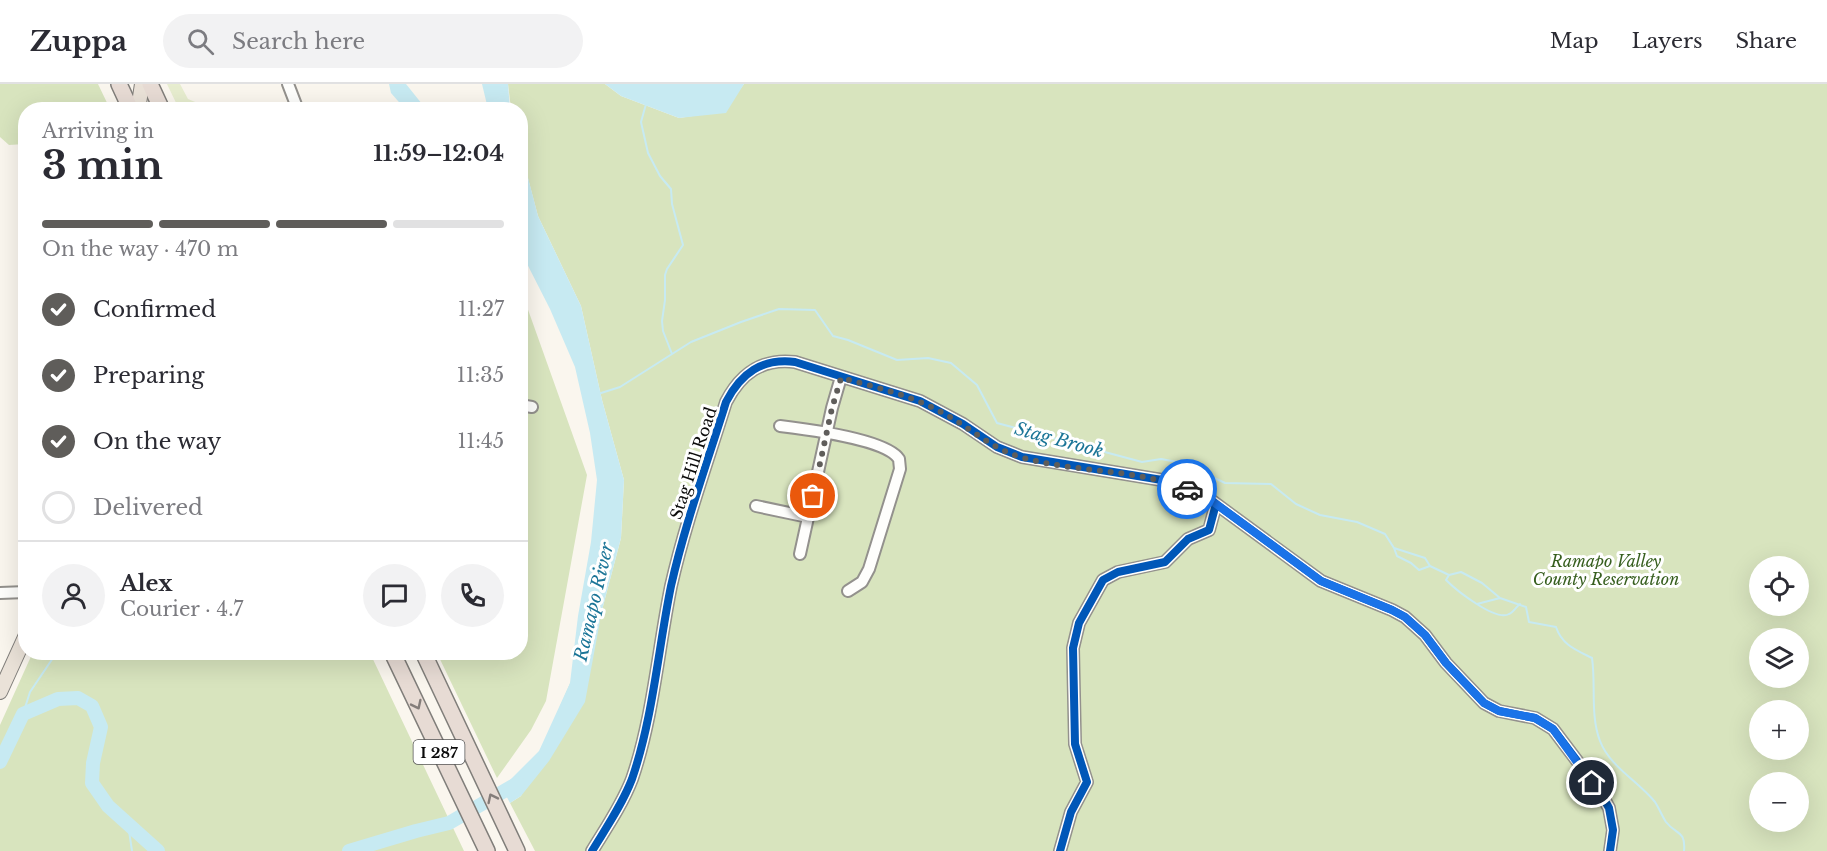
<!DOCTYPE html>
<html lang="en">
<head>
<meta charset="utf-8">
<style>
  :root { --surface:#fff; --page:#f2f2f3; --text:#2b2b33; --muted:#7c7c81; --line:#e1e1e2; --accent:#5f5d5a }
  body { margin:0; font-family:"Libre Baskerville",serif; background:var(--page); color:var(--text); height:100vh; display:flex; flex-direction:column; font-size:22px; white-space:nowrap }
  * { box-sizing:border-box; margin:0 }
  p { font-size:20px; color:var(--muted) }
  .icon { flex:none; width:33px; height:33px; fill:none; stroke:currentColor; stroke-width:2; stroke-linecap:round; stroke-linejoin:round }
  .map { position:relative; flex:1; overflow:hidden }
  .sheet { position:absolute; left:18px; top:18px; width:510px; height:558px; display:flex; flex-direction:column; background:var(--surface); border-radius:24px; box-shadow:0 6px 24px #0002 }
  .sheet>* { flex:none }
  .buttons { position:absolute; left:1749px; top:472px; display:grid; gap:12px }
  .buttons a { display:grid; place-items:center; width:60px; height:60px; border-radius:50%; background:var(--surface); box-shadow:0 6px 24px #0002; font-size:30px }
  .pin { position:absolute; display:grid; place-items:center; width:51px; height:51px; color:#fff; margin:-26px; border:3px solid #fff; border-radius:50%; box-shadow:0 2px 6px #0007 }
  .courier { position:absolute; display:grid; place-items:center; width:60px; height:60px; margin:-30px; border:4px solid #1a73e8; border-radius:50%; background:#fff; color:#222; box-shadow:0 2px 8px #0007 }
  .head em { font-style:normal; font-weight:800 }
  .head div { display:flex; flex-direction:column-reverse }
  .head { display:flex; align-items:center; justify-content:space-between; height:102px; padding:0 24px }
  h1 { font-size:39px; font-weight:800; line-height:45px }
  .bar { display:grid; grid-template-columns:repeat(4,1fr); gap:9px 6px; align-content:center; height:72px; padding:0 24px }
  .bar i { height:8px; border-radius:4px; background:var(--line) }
  .bar .on { background:var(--accent) }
  .bar p { grid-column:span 4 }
  .line { display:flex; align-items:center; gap:15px; padding:0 24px; border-top:2px solid var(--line) }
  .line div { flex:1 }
  .round { display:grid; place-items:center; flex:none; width:63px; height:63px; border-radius:32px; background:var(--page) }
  ol { padding:0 24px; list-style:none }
  li { display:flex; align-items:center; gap:18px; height:66px }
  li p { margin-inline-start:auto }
  li .icon { padding:6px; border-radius:50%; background:var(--accent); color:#fff; stroke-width:4 }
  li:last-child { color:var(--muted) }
  li i { width:33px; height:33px; border:3px solid var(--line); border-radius:50% }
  header { display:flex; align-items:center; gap:36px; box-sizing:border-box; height:84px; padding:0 30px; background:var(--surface); border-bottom:2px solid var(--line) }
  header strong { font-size:28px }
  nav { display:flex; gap:33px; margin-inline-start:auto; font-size:21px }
  .search { width:420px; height:54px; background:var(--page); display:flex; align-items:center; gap:15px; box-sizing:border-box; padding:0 21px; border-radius:33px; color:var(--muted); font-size:22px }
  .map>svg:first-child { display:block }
  .green { fill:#e7edcf }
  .forest { fill:#d8e4be; fill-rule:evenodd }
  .water { fill:#c7eaf2 }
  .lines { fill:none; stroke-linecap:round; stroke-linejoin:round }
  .stream { stroke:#c7eaf2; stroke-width:2 }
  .river { stroke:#c7eaf2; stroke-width:14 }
  .minor-casing { stroke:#93918d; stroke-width:14 }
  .major-casing { stroke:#807e7a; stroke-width:16 }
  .highway-casing { stroke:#807e7a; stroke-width:18 }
  .minor { stroke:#fefefc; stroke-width:10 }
  .major { stroke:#eae2d8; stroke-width:14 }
  .highway { stroke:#e7dbd4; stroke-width:15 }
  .cycleway-casing { stroke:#fff; stroke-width:11 }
  .cycleway { stroke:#0057b8; stroke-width:8 }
  .oneway { stroke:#847d7a }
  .done { stroke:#5f5d5a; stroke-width:6; stroke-dasharray:0 10.8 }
  .route { stroke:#1a73e8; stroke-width:8 }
  .labels { text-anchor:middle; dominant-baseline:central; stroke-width:6; stroke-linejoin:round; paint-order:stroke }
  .shield { fill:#fff; stroke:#545454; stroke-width:1.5 }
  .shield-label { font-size:15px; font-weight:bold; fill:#0b0b0b }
  .street-label { font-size:16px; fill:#0b0b0b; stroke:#fff }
  .park-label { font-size:16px; font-style:italic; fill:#375f1f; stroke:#fff }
  .water-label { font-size:18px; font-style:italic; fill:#1b7597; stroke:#fff }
</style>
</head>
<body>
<header>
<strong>Zuppa</strong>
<div class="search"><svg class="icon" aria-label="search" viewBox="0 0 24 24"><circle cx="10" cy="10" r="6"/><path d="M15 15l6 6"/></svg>Search here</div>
<nav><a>Map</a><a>Layers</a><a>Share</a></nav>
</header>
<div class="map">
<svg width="1827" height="767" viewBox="0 0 1827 767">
  <rect width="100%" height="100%" fill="#faf6ee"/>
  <path class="green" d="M167 0H180L188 15 212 25H179Z"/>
  <path class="forest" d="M0 0H98L110 25 26 26 25 60 9 61 0 53Z
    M508 0H605L621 12 679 34 699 31 741 4 744 0H1827V767H535L510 719 521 712 602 526 621 454 624 396 602 316 581 222 538 132 521 68 520 26 511 25ZM1760 483H1798V522H1760ZM1760 555H1798V594H1760ZM1760 627H1798V666H1760ZM1760 699H1798V738H1760Z
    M521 206 587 391 546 617 531 646 497 694 437 569 520 568Z
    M33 568 370 569 464 767H0V641Z"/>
  <path class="water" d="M389 0H406L426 25H405L391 9Z
    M482 0H508L510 25H488Z
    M605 0H744L726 29 679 34 621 12Z
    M521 67 538 132 581 222 602 316 624 396 621 454 602 526 585 618 549 677 521 712 510 719 502 704 539 667 570 599 578 532 591 458 597 396 590 349 575 283 550 225 521 168Z"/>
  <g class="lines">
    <path class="stream" d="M646 20 641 38 648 69 660 92 671 105 672 120 683 161 667 185 665 191V216L662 237 663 247 672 270
      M598 310 620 303 691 258 741 238 779 225 815 226 833 252 848 256 897 276 928 274 951 279 977 301 997 339 1142 378 1161 375 1183 379 1225 399 1271 400 1296 420 1320 431 1357 438 1385 450 1394 464 1425 474 1430 482 1449 491 1461 488 1482 499 1500 514 1526 523 1529 538 1556 543C1562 561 1576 566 1592 574 1596 601 1590 631 1600 657 1610 683 1638 697 1655 718 1659 724 1662 732 1666 738 1676 751 1686 746 1684 767
      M1394 464 1397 472 1411 479 1419 486 1430 482
      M1449 491 1446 496C1456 506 1496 538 1509 530 1513 529 1517 522 1520 520
      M1477 520 1500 514
      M23 630 30 608 57 568
      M128 740 132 767"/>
    <path class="river" d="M0 678 23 630 58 615 78 614 92 622 101 643 93 679 92 699 108 722 158 767
      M349 767 416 747 449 739 518 699"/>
    <g class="minor-casing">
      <path id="minor" d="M288 0 298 26
        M520 321 532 323
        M780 342C805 345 886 355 899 375L900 385 869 485 862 498 848 507
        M756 422 808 433
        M800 470 832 324 841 293
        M0 509 26 508
        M592 767C606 744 622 721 632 695 653 634 658 566 671 502 685 440 707 379 726 318 741 289 762 274 795 278L920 317 963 340 997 363 1022 373 1162 396 1194 407 1212 417 1321 497 1392 526 1405 533 1425 551 1446 579 1484 619 1499 627 1535 634 1553 645 1599 706 1609 724 1613 746 1610 767
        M1060 767 1071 728 1087 698 1075 660 1073 564 1079 539 1103 496 1118 488 1165 478 1188 455 1209 446 1216 420"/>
    </g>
    <g class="major-casing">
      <path id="major" d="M138 26 142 0
        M0 608 26 551"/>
    </g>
    <g class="highway-casing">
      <path id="highway" d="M119 0 131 26
        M150 0 162 26
        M392 568 487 767
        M423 568 517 767"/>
    </g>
    <use href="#minor" class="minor"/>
    <use href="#major" class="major"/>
    <use href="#highway" class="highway"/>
    <g class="cycleway-casing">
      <path id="cycleway" d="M592 767C606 744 622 721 632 695 653 634 658 566 671 502 685 440 707 379 726 318 741 289 762 274 795 278L920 317 963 340 997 363 1022 373 1162 396 1194 407 1212 417 1321 497 1392 526 1405 533 1425 551 1446 579 1484 619 1499 627 1535 634 1553 645 1599 706 1609 724 1613 746 1610 767
        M1060 767 1071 728 1087 698 1075 660 1073 564 1079 539 1103 496 1118 488 1165 478 1188 455 1209 446 1216 420"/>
    </g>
    <use href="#cycleway" class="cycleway"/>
  </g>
  <defs><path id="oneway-chevron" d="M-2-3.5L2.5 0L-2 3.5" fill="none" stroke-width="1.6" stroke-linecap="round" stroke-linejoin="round" transform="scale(1.5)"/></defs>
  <g class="oneway">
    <use href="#oneway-chevron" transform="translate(417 621) rotate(64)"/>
    <use href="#oneway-chevron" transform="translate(492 714) rotate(-116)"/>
  </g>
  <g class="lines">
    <path class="done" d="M813 412 832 324 841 294C875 303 910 311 941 328 968 342 990 364 1020 373 1074 389 1134 384 1187 405"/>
    <path class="route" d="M1187 405 1212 417 1321 497 1392 526 1405 533 1425 551 1446 579 1484 619 1499 627 1535 634 1553 645 1592 699"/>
  </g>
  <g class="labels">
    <rect class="shield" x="413.5" y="656" width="51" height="24" rx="4.5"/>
    <g class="shield-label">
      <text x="439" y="668">I 287</text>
    </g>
    <g class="street-label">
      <text transform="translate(693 379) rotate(-72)">Stag Hill Road</text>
    </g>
    <g class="park-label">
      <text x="1606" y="477">Ramapo Valley<tspan x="1606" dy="18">County Reservation</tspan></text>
    </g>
    <g class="water-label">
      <text transform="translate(1059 356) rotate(15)">Stag Brook</text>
      <text transform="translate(594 518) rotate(-77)">Ramapo River</text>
    </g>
  </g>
</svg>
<div class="buttons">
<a><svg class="icon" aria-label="locate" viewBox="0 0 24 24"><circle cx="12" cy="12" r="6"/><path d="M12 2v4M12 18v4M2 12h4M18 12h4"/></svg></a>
<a><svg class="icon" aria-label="layers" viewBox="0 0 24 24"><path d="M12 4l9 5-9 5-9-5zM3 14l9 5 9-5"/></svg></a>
<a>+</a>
<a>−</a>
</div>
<div class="pin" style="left:813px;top:412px;background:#ea580c"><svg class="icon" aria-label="bag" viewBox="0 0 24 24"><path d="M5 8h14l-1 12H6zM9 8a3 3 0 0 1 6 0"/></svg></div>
<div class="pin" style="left:1592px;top:699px;background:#1f2937"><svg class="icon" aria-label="home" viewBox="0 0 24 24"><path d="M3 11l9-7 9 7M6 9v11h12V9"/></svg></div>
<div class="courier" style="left:1187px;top:405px"><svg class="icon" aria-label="car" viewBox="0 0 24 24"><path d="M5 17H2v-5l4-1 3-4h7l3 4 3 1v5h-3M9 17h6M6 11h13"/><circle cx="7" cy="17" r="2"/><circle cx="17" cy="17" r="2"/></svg></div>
<section class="sheet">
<div class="head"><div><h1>3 min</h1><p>Arriving in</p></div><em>11:59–12:04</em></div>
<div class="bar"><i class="on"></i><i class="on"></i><i class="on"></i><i></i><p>On the way · 470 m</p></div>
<ol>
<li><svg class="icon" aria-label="check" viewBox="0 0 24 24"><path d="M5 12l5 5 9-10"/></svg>Confirmed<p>11:27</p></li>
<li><svg class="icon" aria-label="check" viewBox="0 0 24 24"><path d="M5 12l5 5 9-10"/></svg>Preparing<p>11:35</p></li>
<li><svg class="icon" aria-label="check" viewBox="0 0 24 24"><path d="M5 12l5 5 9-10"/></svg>On the way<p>11:45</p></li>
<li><i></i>Delivered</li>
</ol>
<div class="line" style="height:108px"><a class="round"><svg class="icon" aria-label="person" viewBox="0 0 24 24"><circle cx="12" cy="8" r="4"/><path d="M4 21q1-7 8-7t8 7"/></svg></a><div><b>Alex</b><p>Courier · 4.7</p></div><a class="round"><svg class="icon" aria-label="chat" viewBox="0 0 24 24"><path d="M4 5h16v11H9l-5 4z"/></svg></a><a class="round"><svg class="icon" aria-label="phone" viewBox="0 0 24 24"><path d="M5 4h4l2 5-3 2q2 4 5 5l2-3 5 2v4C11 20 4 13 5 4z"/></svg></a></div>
</section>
</div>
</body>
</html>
